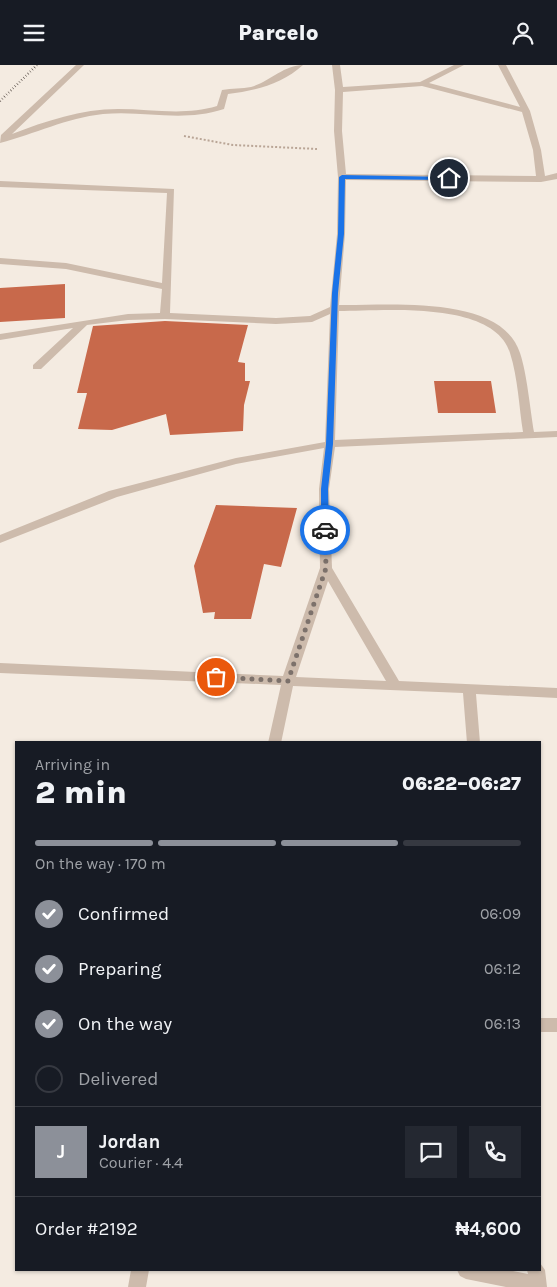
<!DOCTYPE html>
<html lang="en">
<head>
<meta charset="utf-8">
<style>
  :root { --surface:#171b24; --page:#242831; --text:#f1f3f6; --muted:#9ea1a6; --line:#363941; --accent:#8c9099 }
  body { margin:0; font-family:Karla,sans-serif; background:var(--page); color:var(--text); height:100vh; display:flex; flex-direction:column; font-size:19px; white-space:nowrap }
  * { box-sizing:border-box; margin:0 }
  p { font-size:16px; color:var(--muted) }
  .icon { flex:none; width:28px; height:28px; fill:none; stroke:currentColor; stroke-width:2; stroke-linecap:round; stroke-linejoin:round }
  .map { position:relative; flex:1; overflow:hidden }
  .details { position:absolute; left:15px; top:676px; width:526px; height:530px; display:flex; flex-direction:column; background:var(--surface); border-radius:0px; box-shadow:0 1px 4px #0004 }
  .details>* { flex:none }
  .pin { position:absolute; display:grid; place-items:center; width:42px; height:42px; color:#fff; margin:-21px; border:2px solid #fff; border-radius:50%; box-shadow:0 1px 5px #0007 }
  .courier { position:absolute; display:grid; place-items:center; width:50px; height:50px; margin:-25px; border:4px solid #1a73e8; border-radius:50%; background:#fff; color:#222; box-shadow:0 1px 6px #0007 }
  .headline em { font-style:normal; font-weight:800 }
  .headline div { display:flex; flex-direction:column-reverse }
  .headline { display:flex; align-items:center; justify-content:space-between; height:85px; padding:0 20px }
  h1 { font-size:32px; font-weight:800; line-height:38px }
  .bar { display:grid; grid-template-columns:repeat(4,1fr); gap:8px 5px; align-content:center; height:60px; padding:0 20px }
  .bar i { height:6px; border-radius:4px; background:var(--line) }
  .bar .current { background:var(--accent) }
  .bar p { grid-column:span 4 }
  .line { display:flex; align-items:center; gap:12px; padding:0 20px; border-top:1px solid var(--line) }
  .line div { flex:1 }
  .round { display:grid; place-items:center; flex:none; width:52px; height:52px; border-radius:0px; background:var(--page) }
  ol { padding:0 20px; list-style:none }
  li { display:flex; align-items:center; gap:15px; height:55px }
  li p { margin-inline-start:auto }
  li .icon { padding:5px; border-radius:50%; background:var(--accent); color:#fff; stroke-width:4 }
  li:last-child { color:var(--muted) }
  li i { width:28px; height:28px; border:2px solid var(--line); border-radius:50% }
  header { display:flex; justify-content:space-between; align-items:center; height:65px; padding:0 20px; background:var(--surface); font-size:22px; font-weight:800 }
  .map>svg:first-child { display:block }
  .building { fill:#c8694b }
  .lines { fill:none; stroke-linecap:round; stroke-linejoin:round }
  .path { stroke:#b9a596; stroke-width:2; stroke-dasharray:2 2; stroke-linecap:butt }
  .street { fill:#cdbbac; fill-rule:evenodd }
  .rail { stroke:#3b302b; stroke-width:2.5; stroke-dasharray:0.5 2.5; stroke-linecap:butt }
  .route { fill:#1a73e8 }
  .done { stroke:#7c716b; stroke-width:5; stroke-dasharray:0 9 }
</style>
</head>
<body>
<header><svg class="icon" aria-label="menu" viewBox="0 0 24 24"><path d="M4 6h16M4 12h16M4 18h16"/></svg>Parcelo<svg class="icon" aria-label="person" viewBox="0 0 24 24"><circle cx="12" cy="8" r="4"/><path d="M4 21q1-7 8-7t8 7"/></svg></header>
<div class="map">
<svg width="557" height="1222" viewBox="0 0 557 1222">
  <rect width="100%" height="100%" fill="#f4ebe1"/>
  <path class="building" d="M65 219V253L0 257V223Z
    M165 256 248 260 238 297 245 298V316H250L244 340 243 366 170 370 166 349 112 365 78 364 87 328H77L93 261Z
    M434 316H491L496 348H438Z
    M216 440 297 443 281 502 264 499 251 554H214L215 547 203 548 194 501Z"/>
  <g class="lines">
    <path class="path" d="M184 71 233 80 317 84"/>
    <path class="street" d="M76 0H84L12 69C46 56 81 44 118 44 152 44 184 51 217 41L222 25C232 23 242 24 251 22 269 17 284 0 303 0 282 19 255 26 228 29L224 44C180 58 146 45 103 49 66 53 35 69 0 78L1 70Z
      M332 0H340L343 22 420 17 454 0H464L429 18 520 42 498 0H506L530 46 541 85 545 111 557 108V114L541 117 346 115 345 169 339 240C389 241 501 229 520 288 527 309 530 343 534 367L557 366V372L335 382 329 424 332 503 399 616 557 623V633L476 629 480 678H467L463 628 293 621 281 678H268L281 620 0 608V598L283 611 320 503 319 424 324 383 236 399 117 432 0 478V470L109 426 236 393 325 377 330 249 312 257 276 259 165 254 128 255 87 260 41 304H33V300L73 263 0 275V269L128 249 160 248 162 224 66 204 0 199V193L66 198 162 218 167 128 0 122V116L174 124 170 248 276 253 310 251 330 242 337 169 338 112 334 66 335 25ZM422 21 522 47 533 85 536 111 346 109 342 66 343 27ZM339 246C383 246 494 235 510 288 518 313 519 342 523 367L335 375ZM328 516 386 616 296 612Z
      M540 953H557V967H540Z
      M540 1198 545 1205 547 1222H506L466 1214 460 1211 457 1205H508L528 1209 527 1205H540Z
      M131 1205H149L146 1222H128Z"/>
    <path class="rail" d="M0 36 37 0"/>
  </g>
  <path class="route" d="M342 110 449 112 452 113 449 115 345 114 344 169 338 228 333 379 328 424 329 465 325 468 321 465V424L326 379 332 228 338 169 339 112Z"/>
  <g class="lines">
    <path class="done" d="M216 612 288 616 326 503 325 465"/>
  </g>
</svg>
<div class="pin" style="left:216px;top:612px;background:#ea580c"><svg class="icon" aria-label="bag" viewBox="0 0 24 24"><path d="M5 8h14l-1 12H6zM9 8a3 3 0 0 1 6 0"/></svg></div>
<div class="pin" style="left:449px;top:113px;background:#1f2937"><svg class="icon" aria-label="home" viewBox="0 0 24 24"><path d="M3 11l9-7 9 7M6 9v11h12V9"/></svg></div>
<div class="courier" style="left:325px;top:465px"><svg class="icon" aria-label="car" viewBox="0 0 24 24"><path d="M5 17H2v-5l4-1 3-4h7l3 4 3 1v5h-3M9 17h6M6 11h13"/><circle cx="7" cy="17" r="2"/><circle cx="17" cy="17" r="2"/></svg></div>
<section class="details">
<div class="headline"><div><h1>2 min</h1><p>Arriving in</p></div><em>06:22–06:27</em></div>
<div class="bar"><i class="current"></i><i class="current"></i><i class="current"></i><i></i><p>On the way · 170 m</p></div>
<ol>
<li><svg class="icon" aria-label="check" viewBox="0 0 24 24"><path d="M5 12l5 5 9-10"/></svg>Confirmed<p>06:09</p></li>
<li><svg class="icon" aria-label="check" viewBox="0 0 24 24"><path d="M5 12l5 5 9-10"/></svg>Preparing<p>06:12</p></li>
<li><svg class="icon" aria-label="check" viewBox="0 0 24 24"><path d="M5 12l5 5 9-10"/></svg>On the way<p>06:13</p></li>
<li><i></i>Delivered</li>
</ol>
<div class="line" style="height:90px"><b class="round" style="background:var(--accent);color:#fff">J</b><div><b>Jordan</b><p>Courier · 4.4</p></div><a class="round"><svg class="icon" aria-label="chat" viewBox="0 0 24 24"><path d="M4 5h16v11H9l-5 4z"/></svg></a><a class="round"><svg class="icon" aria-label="phone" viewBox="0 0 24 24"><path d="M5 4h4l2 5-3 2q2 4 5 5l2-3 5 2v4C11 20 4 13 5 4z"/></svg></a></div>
<div class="line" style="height:65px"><div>Order #2192</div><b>₦4,600</b></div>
</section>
</div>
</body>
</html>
